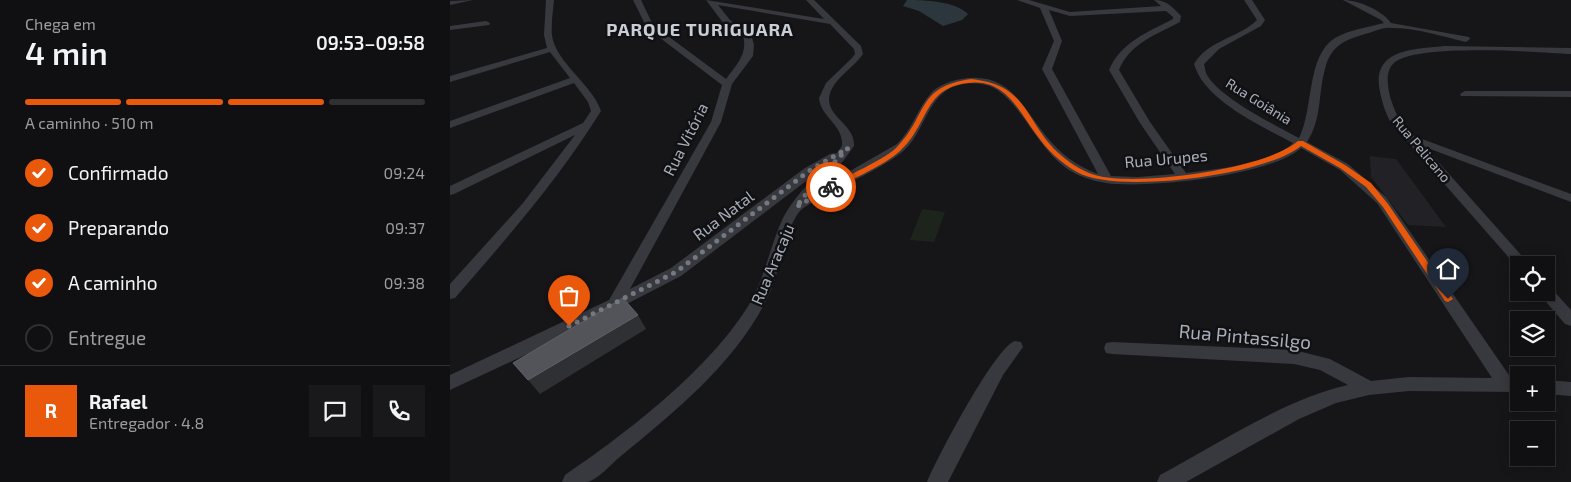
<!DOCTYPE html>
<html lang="pt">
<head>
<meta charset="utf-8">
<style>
  :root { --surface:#101013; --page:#19191c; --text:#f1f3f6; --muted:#9c9da0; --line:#303033; --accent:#ea580c }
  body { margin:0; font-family:"Exo 2",sans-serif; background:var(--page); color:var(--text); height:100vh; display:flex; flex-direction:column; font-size:19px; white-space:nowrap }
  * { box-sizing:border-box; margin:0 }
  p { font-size:16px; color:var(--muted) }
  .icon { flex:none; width:28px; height:28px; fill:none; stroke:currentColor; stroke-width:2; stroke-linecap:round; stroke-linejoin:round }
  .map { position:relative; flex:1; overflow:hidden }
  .panel { display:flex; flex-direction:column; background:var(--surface); width:450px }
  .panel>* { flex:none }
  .buttons { position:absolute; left:1060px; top:256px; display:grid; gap:10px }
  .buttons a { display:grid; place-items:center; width:45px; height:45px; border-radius:0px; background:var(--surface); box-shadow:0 2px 12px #0003,0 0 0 1px var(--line); font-size:25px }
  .pin { position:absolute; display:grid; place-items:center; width:42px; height:42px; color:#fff; margin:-51px -21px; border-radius:50% 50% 50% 0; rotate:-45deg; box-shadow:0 0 5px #0007 }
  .pin .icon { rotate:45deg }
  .courier { position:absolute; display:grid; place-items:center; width:50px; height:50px; margin:-25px; border:4px solid #ea580c; border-radius:50%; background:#fff; color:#222; box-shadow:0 1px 6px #0007 }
  .headline em { font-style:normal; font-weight:600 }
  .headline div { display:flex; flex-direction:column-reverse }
  .headline { display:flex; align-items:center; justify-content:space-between; height:85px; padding:0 25px }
  h1 { font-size:32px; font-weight:600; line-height:38px }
  .bar { display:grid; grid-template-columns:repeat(4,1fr); gap:8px 5px; align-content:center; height:60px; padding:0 25px }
  .bar i { height:6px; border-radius:4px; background:var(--line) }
  .bar .current { background:var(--accent) }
  .bar p { grid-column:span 4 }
  .line { display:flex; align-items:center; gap:12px; padding:0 25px; border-top:1px solid var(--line) }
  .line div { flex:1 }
  .round { display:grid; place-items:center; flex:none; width:52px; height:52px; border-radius:0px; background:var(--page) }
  ol { padding:0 25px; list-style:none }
  li { display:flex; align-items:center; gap:15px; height:55px }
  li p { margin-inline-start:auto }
  li .icon { padding:5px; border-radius:50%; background:var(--accent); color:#fff; stroke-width:4 }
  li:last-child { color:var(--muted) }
  li i { width:28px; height:28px; border:2px solid var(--line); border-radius:50% }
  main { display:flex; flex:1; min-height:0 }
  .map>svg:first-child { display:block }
  .built { fill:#222226 }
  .green { fill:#1c241c }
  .water { fill:#2b373d }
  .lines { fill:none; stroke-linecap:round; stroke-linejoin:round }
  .minor { fill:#37393e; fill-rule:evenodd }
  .shaded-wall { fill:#2f3034 }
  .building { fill:#52545a; stroke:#5f6268 }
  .route { fill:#ea580c }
  .done { stroke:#747981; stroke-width:5; stroke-dasharray:0 9 }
  .labels { text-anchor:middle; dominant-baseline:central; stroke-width:5; stroke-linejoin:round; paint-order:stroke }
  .far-street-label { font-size:14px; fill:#a7aeb9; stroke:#111114 }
  .street-label { font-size:16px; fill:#a7aeb9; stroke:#111114 }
  .far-district-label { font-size:18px; font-weight:bold; letter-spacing:1px; fill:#c9cdd5; stroke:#111114 }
  .near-street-label { font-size:19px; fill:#a7aeb9; stroke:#111114 }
</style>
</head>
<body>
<main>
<section class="panel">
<div class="headline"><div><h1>4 min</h1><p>Chega em</p></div><em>09:53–09:58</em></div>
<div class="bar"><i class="current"></i><i class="current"></i><i class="current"></i><i></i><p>A caminho · 510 m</p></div>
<ol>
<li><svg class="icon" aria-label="check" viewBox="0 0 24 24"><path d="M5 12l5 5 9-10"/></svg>Confirmado<p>09:24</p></li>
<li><svg class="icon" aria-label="check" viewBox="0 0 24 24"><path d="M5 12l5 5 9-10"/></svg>Preparando<p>09:37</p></li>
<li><svg class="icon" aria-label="check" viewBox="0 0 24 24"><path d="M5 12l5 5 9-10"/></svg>A caminho<p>09:38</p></li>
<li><i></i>Entregue</li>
</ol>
<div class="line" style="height:90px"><b class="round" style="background:var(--accent);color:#fff">R</b><div><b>Rafael</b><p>Entregador · 4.8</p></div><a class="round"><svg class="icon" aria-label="chat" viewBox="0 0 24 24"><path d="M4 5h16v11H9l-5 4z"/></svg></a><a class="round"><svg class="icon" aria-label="phone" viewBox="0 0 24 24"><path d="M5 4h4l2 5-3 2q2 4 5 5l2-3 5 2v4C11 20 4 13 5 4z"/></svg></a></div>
</section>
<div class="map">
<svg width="1121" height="482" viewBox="0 0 1121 482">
  <rect width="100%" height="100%" fill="#161619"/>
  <path class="built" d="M920 156 946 159 996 227 958 225 921 177Z"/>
  <path class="green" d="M472 209 495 212 484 242 460 240Z"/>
  <path class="water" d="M457 0C475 0 505 1 518 14L512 20 493 26 469 11 453 6Z"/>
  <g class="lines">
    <path class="minor" d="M23 0 0 5V1Z
      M96 0H104C103 11 101 24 102 35 105 62 142 84 151 111 109 179 57 238 5 298L0 299V284L73 203 125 135 4 194 0 195V186L133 123 141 111 138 102 124 83 0 128V121L120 78 100 52 0 82V76L97 48 94 35Z
      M183 0H191L203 25 276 79C287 64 298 54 293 35L274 24 256 0 374 19 356 0H364L411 46 413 54C404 68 379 81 379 100 380 119 405 125 404 146L394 160 365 191 447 144C463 129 468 106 483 91 491 84 501 81 511 79 559 71 571 105 596 136 610 153 626 166 648 174L592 69 604 41 590 8 567 0H579L620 12 711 6 704 0C718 0 723 8 731 16L730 22C707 34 679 44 669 70L700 122 736 173C767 169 819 165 843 143 811 126 754 100 744 64 758 40 789 38 807 20L794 0H802L815 20 811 26 769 49 754 64C755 67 755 72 757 75 770 98 825 125 849 138 864 109 856 56 885 38 899 30 918 27 934 23L931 20 893 0C908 0 932 10 941 23L1019 37 1020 39 1016 42C991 36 966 28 941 28 933 27 926 31 919 33 897 39 881 44 875 69 868 94 872 119 857 142L898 164 936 197 1061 378H1069V392L959 391 919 395 886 403 849 419 736 482H707L710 475C766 445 837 398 898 385L870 370 844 364 662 354 656 353 654 348 656 343 662 342 844 350 880 359 921 381 959 377 1042 378 927 203 890 170 851 148C821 176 696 189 656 183 643 181 627 176 616 168 586 146 572 104 544 88 530 81 510 82 497 90 475 105 472 137 451 153 428 170 399 182 374 196 367 201 355 205 349 212 334 232 330 274 317 299 285 363 226 411 171 456 162 463 148 480 137 482 129 482 120 482 112 482L115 475C177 433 261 368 300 303 315 277 320 246 333 218 343 198 360 182 376 166L231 276 99 344 0 390V375L159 300 261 122 272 85 197 28ZM268 5 380 24 404 49 405 54 402 58 376 83 369 98C371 118 394 125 392 146L387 153 380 154 355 168 221 268 180 289 271 122 282 84 303 56 304 45 301 34 280 20ZM599 10 620 16 716 11 723 17V19C698 32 671 42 659 70L690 123 725 174 688 177 661 176 602 69 612 41Z
      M36 21 40 23 39 25 0 30V26Z
      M995 46 1121 48V54C1090 52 961 43 943 64 931 76 942 106 949 119 953 125 960 131 964 136L1121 194V202L975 147 1080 265H1069L1068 268 941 123C935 113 931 99 929 86 925 48 967 49 995 46Z
      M1015 91H1121V97L1011 96 1010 94Z
      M1096 287 1101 288 1121 310V326L1115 324 1091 296 1089 292H1096Z
      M565 341 571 342 573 347 553 375 498 482H477C487 458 545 347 565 341Z
      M1096 380 1121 382V396L1096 394Z"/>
  </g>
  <path class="shaded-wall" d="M188 315 196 329 90 394 78 380Z"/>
  <path class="building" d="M173 298 188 315 78 380 63 363Z"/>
  <path class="route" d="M521 79C581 85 574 124 612 156 622 165 636 173 649 176 691 186 816 169 848 141H853L895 165 921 183 938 204 1003 299 998 302 995 301 933 207 916 187 890 168 851 146C817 175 666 195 627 172 611 163 597 150 586 134 568 110 555 78 518 83 473 88 479 125 450 151 435 165 402 179 384 189H379V186C396 176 432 161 446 148 479 115 465 87 521 79Z"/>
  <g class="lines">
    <path class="done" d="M119 326 226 272 359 171 398 148 364 184 346 207 381 187"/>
  </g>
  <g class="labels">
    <g class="far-street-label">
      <text transform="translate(809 101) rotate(32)">Rua Goiânia</text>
      <text transform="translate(972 149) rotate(50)">Rua Pelicano</text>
    </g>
    <g class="street-label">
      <text transform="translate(235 139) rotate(-63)">Rua Vitória</text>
      <text transform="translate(716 158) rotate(-5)">Rua Urupes</text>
      <text transform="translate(273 215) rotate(-37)">Rua Natal</text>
      <text transform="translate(322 264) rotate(-67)">Rua Aracaju</text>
    </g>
    <g class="far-district-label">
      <text x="250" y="29">PARQUE TURIGUARA</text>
    </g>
    <g class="near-street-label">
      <text transform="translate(795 336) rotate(5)">Rua Pintassilgo</text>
    </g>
  </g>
</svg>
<div class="buttons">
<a><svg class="icon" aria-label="locate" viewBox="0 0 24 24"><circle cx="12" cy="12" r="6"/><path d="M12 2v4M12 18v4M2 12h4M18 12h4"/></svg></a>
<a><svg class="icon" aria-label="layers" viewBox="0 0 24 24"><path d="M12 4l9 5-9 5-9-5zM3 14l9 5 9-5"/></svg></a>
<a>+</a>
<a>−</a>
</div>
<div class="pin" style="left:119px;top:326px;background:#ea580c"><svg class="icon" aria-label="bag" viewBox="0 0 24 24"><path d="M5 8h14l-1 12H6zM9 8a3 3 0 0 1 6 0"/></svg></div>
<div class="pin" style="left:998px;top:299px;background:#1f2937"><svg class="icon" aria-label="home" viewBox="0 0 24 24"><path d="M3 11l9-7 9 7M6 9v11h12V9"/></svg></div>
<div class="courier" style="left:381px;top:187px"><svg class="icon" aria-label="bike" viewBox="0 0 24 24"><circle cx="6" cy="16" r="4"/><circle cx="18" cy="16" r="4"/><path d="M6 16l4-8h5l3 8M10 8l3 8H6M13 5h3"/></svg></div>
</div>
</main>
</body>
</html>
